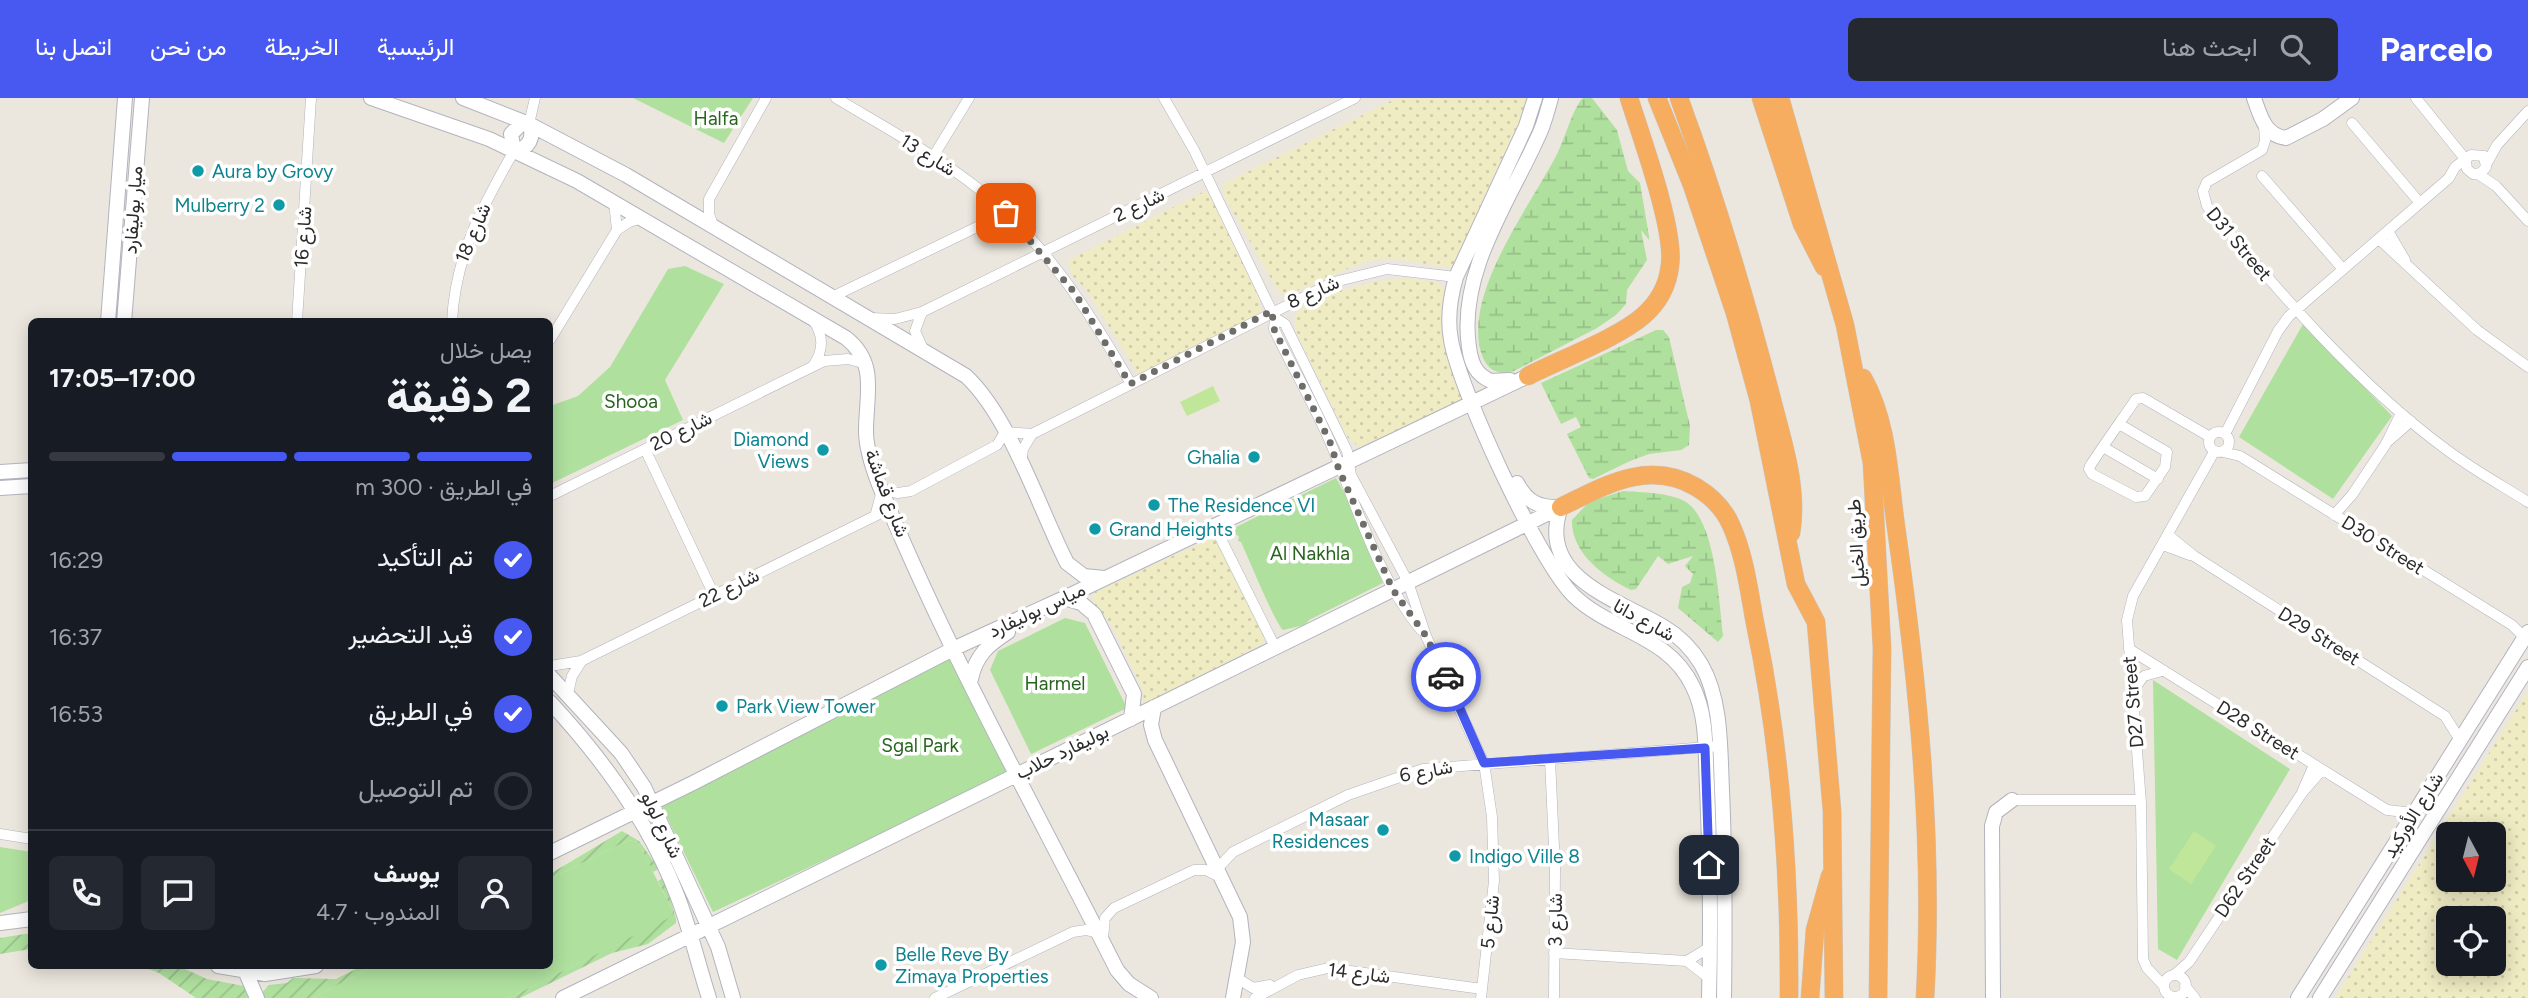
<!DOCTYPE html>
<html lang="ar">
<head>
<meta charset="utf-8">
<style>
  :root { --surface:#171b24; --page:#242831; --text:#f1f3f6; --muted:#9ea1a6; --line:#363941; --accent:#4759f0 }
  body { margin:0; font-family:Figtree,Vazirmatn,sans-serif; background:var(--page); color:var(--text); direction:rtl; height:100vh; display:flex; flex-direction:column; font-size:26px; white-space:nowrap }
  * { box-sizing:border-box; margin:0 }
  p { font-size:23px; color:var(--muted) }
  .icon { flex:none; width:38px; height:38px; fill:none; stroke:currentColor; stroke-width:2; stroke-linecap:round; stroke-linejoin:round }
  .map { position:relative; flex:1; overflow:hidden; direction:ltr }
  .details { position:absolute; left:28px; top:220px; width:525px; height:651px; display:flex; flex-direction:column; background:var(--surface); border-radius:10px; box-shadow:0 4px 18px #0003; direction:rtl }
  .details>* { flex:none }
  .needle { width:46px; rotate:173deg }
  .controls { position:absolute; left:2436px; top:724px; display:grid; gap:14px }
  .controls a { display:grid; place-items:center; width:70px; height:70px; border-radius:10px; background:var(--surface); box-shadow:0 4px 18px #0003; font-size:35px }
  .pin { position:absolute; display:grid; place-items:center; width:60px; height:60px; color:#fff; margin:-30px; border-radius:14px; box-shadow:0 4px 10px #0006 }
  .courier { position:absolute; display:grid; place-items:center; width:70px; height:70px; margin:-35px; border:5px solid #4759f0; border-radius:50%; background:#fff; color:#222; box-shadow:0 2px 9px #0007 }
  .summary em { font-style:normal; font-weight:700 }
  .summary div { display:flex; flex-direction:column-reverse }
  .summary { display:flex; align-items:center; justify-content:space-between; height:119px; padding:0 21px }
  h1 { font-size:46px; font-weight:700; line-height:52px }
  .bar { display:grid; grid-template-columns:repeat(4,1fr); gap:10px 7px; align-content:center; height:84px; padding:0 21px }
  .bar i { height:9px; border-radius:5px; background:var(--line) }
  .bar .on { background:var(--accent) }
  .bar p { grid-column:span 4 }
  .line { display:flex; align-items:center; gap:18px; padding:0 21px; border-top:2px solid var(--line) }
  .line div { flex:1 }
  .round { display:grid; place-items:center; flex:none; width:74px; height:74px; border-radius:10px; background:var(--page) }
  ol { padding:0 21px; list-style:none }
  li { display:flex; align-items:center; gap:21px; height:77px }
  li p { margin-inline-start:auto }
  li .icon { padding:7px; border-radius:50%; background:var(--accent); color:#fff; stroke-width:4 }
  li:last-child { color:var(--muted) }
  li i { width:38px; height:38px; border:4px solid var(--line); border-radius:50% }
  header { display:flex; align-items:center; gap:42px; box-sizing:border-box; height:98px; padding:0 35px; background:var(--accent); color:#fff }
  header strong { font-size:33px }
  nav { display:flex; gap:38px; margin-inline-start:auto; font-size:24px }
  .search { width:490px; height:63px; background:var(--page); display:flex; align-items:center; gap:18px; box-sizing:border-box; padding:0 24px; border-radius:10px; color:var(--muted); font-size:26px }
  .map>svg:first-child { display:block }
  .grass { fill:#afe09e }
  .wetland { fill:url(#wetland-marsh) }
  .sand { fill:url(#sand-dots); fill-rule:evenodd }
  .garden { fill:url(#garden-furrows) }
  .pitch { fill:#c0e69a }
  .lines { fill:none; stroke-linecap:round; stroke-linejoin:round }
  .street-casing { stroke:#b2b3be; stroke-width:11 }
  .secondary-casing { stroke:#b2b3be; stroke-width:16 }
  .highway-casing { stroke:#c8c8c8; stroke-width:19 }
  .street { stroke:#fff; stroke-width:10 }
  .secondary { stroke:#fff; stroke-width:14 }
  .highway { stroke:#f6ad60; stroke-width:18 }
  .done { stroke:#6f6d6a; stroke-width:7; stroke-dasharray:0 12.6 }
  .route { stroke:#4759f0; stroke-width:9 }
  .culture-dot { fill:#0f9aa8; stroke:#fff; stroke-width:2.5 }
  .labels { text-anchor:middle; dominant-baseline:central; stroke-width:7; stroke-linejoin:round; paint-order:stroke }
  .park-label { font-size:19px; fill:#27651e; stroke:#fff }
  .street-label { font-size:19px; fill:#2b2b2b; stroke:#fff }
  .culture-label { font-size:19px; fill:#0d838f; stroke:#fff; text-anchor:start }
</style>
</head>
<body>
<header>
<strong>Parcelo</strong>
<div class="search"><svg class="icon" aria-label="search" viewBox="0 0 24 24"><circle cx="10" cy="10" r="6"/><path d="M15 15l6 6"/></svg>ابحث هنا</div>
<nav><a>الرئيسية</a><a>الخريطة</a><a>من نحن</a><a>اتصل بنا</a></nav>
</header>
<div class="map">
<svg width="2528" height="900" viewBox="0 0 2528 900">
  <defs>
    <pattern id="wetland-marsh" width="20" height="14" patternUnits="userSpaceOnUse" patternTransform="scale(1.75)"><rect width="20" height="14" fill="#afe09e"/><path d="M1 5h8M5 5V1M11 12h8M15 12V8" fill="none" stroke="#97c088"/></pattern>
    <pattern id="sand-dots" width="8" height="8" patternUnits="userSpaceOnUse" patternTransform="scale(1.75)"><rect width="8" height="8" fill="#efecc3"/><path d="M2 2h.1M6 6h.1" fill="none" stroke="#cdcba8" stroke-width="1.8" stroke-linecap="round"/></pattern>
    <pattern id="garden-furrows" width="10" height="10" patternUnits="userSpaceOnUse" patternTransform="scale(1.75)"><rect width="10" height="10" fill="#afe09e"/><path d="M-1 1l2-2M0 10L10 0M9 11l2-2" fill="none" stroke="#97c088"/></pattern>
  </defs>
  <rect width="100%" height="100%" fill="#ece7de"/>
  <path class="grass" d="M633 0H753L724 45Z
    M685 168 724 186 665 282 683 322 550 386V308L578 298 610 269 668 171Z
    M2303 226 2392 318 2333 401 2239 339Z
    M1336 380 1365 432 1383 485 1309 522 1305 527 1283 532C1275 525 1249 461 1241 444L1238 443 1239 438 1234 436 1236 429Z
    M1065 520 1085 525 1127 610 1031 656 990 572 998 553Z
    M953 557 1013 674 713 814 661 707Z
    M2153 582 2290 671 2177 862 2158 851Z
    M629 742 638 744 673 814 672 819 509 900H313L374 868H550V781Z
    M0 749 32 754 31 802 0 815Z"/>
  <path class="wetland" d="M1583 0H1592L1617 32 1628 73 1640 85 1649 138V142L1641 132 1647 162 1627 192 1626 206 1616 217 1597 230 1514 273C1501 277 1489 274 1483 260 1459 201 1529 110 1556 58 1564 44 1573 9 1583 0Z
    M1656 232H1663L1669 239 1690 328 1689 347 1681 352 1649 356 1630 363 1593 381 1589 380 1567 336 1581 329 1576 319 1561 326 1541 285Z
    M1623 393C1640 394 1673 395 1686 404 1716 423 1719 505 1723 538L1718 544 1678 510 1682 489 1690 485 1693 476 1685 468 1693 458 1668 466 1658 458 1636 491 1631 492C1604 479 1571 455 1572 422L1589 404Z"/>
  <path class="sand" d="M1397 0H1528L1522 18 1473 124 1460 162 1450 169C1424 168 1400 157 1373 162 1348 167 1299 197 1280 196L1223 96 1225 85Z
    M1203 94 1210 96 1256 190 1262 216 1252 227 1159 278 1144 279 1137 274 1086 191 1071 176 1069 162Z
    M1406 180 1436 184 1447 193 1463 298 1460 306 1359 349 1348 340 1295 232V217C1317 194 1375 182 1406 180Z
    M1214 439 1221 441 1269 536 1262 546 1145 606 1142 590 1112 528 1093 505V495Z
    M2528 593V900H2335ZM2448 737H2494V782H2448ZM2448 821H2494V866H2448Z"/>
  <path class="garden" d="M622 733 639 743 659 771 653 774 638 744 629 742 550 781V776Z
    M664 779 676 821V825L648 846 612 855 520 900H509L671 819 673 814 658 783Z
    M31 835V851L0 856V840Z
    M141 868H178L207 881 249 889 253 900H196L159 875Z
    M362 868H374L313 900H263L262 895 269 887 287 885 293 880 336 881Z"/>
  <path class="pitch" d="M1213 288 1220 303 1187 318 1180 304Z
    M2194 733 2216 748 2191 786 2169 771Z"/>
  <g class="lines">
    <g class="street-casing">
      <path id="street" d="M836 0C884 29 936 57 980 92 1045 144 1091 216 1131 286
        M1164 0 1194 52 1275 220 1274 231C1292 269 1314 306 1331 346 1357 408 1377 479 1421 532
        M2416 0 2466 62
        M2352 25 2420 105
        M529 26 535 0
        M2264 27 2265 43 2262 52 2207 84 2203 93 2207 108C2278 193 2357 286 2447 352 2472 371 2501 387 2528 404
        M933 59 969 0
        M2487 65 2497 47 2528 13
        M2478 76 2496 88 2528 123
        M2262 78 2342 170
        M614 104 617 132
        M714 130 709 116V101L766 0
        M2388 133 2405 162
        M2379 141 2477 232 2528 269
        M832 199 1006 115
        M922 214 915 233 923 251
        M871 220 895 221 922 214 1355 0
        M1275 220 1285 226 1347 353 1351 377 1408 484 1426 538 1484 665 1492 719 1494 783 1481 900
        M813 222C824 238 824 252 813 268
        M297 224 311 0
        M452 224C455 158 482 109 514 53
        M550 242 617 132 629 124 642 120
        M2119 326 2167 354 2165 369 2145 398 2136 399 2092 376 2089 371 2090 368C2105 345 2121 323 2136 301L2143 300 2210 339
        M2209 344a10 10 0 1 1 20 0a10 10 0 1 1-20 0Z
        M2225 336 2278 233 2289 218 2449 80 2455 69 2471 57 2484 58 2486 69 2481 75 2473 76 2467 71 2466 63
        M2386 345 2411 323
        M2103 349 2158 381
        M645 351 714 497
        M2223 354 2240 358 2512 527 2524 539
        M1021 365 1023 351 1032 336
        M550 398 824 263 848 261 867 266
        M876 415 882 392 898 395 911 393 997 347 1005 334 1032 336 1334 184 1387 171 1456 179
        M2334 417 2352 397 2386 346 2401 315
        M1214 427 1275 549
        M2168 437 2194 458 2445 618 2460 642
        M2163 447 2190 457
        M2129 551 2387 712 2414 715
        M550 568 581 563 881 415
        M2133 592 2144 578 2162 573
        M568 595 572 578 581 564
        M1550 661 1555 771 1554 900
        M2303 692 2314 667
        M2012 702H2140
        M0 736 32 741
        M1218 770 1233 754 1348 697 1423 671 1720 648
        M1103 840 1105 820 1114 810 1194 772H1206L1222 780
        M1554 855 1687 863 1710 849
        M1687 863 1710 881
        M2174 877 2189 864 2302 695 2322 672
        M2164 888a11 11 0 1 1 22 0a11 11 0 1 1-22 0Z
        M1237 880 1253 890 1270 887
        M2164 888 2147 870 2143 861 2141 705 2127 522 2133 498 2214 354
        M2185 888 2195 900
        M935 900 1073 834 1086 832 1098 835
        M1255 900 1298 877 1328 870 1482 891"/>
    </g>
    <g class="secondary-casing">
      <path id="secondary" d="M371 0 489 41 577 83 846 240C878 265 866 297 866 333 866 350 872 368 878 384 946 552 1036 711 1117 872L1129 886 1151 900
        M463 0 529 26 626 77 966 278C1010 319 1039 410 1067 465L1084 478 1104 480
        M1535 0 1526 28 1456 179C1450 200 1447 221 1451 242 1459 291 1539 464 1574 498 1612 534 1669 537 1693 589 1708 619 1705 656 1707 688 1710 759 1711 829 1709 900
        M2254 0C2260 17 2265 38 2286 40L2323 21 2352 0
        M521 26H529C535 39 529 51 514 53L511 36Z
        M108 224 125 0
        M124 224 142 0
        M1510 282 1491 283C1476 277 1471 265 1469 249 1458 175 1508 105 1537 41 1544 28 1547 14 1551 0
        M0 374 32 372
        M1517 385C1527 404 1539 410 1560 409
        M0 390 32 388
        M1561 409C1535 480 1620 502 1664 529 1679 538 1692 551 1701 566 1722 602 1720 651 1722 692 1725 761 1725 830 1724 900
        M1064 500 1081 505 1094 516 1134 596 1131 621
        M550 578 621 655 644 689 718 849 733 900
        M971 581C976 557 988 547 1008 534
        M550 604C601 659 650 726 677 797 690 830 698 866 709 900
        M1154 609 1151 627 1155 642 1240 819 1243 844 1233 900
        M550 755 693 685 955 550 1064 500 1528 278
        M0 825 32 821
        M218 868 265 876 316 868
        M246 875 257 900
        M563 900 1561 409
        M1993 900 1992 728 1996 714 2012 702
        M2298 900 2528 534
        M2320 900 2528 569"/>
    </g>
    <g class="highway-casing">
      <path id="highway" d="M1657 0 1692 87 1735 215 1759 303 1796 486 1816 524 1832 713 1834 900
        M1679 0C1715 97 1744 195 1770 294 1781 339 1799 388 1791 435
        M1761 0 1802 126 1824 169
        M1780 0 1845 227 1872 365 1882 550 1878 900
        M1528 278C1561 261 1616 241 1643 218 1658 205 1668 187 1670 167 1675 131 1641 38 1629 0
        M1863 280C1888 324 1889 379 1896 429 1918 584 1934 743 1925 900
        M1561 409C1604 388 1648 361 1696 389 1711 398 1724 411 1731 427 1745 458 1749 493 1755 525 1781 649 1790 773 1789 900
        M1810 900 1815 832 1830 778"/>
    </g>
    <use href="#street" class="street"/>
    <use href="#secondary" class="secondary"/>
    <use href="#highway" class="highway"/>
  </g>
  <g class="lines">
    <path class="done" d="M1006 115 1075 195 1130 286 1272 213 1274 231 1330 344 1339 372 1393 492 1426 538 1446 579"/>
    <path class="route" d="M1446 579 1484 665 1705 650 1709 767"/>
  </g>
  <g class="culture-dot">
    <circle cx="198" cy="73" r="7"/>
    <circle cx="279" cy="107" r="7"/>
    <circle cx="823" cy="352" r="7"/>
    <circle cx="1254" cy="359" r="7"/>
    <circle cx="1154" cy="407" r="7"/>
    <circle cx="1095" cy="431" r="7"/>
    <circle cx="722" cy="608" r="7"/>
    <circle cx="1383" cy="732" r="7"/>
    <circle cx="1455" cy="758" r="7"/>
    <circle cx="881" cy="867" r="7"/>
  </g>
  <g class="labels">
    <g class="park-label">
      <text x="716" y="20">Halfa</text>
      <text x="631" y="303">Shooa</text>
      <text x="1310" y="455">Al Nakhla</text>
      <text x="1055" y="585">Harmel</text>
      <text x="920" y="647">Sgal Park</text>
    </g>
    <g class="street-label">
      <text transform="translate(928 57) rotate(32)">شارع 13</text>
      <text transform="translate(1139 107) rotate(-26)">شارع 2</text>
      <text transform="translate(133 112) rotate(-86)">ميار بوليفارد</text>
      <text transform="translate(473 135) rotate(-67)">شارع 18</text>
      <text transform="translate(303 139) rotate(-86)">شارع 16</text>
      <text transform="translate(2239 146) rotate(50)">D31 Street</text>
      <text transform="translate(1313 194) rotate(-24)">شارع 8</text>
      <text transform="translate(681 333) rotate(-26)">شارع 20</text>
      <text transform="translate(887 395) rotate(69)">شارع قماشة</text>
      <text transform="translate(1856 445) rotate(-93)">طريق الخيل</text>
      <text transform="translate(2383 447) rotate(32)">D30 Street</text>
      <text transform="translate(729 490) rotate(-26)">شارع 22</text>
      <text transform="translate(1037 512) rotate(-25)">مياس بوليفارد</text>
      <text transform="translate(1644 522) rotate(29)">شارع دانا</text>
      <text transform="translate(2319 538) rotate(32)">D29 Street</text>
      <text transform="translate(2133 604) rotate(-95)">D27 Street</text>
      <text transform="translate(2258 632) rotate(32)">D28 Street</text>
      <text transform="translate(1062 654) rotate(-26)">بوليفارد حلاب</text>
      <text transform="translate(1426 673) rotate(-10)">شارع 6</text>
      <text transform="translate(2413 717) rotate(-58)">شارع الأوركيد</text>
      <text transform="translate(662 727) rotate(64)">شارع لولو</text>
      <text transform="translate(2245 779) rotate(-56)">D62 Street</text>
      <text transform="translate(1555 822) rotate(-90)">شارع 3</text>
      <text transform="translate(1490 824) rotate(-84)">شارع 5</text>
      <text transform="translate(1359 875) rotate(7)">شارع 14</text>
    </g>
    <g class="culture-label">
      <text x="212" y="73">Aura by Grovy</text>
      <text x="265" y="107" text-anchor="end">Mulberry 2</text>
      <text x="809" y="341" text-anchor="end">Diamond<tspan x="809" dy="22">Views</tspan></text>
      <text x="1240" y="359" text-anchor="end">Ghalia</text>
      <text x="1168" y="407">The Residence VI</text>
      <text x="1109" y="431">Grand Heights</text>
      <text x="736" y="608">Park View Tower</text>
      <text x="1369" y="721" text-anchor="end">Masaar<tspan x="1369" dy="22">Residences</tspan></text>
      <text x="1469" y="758">Indigo Ville 8</text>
      <text x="895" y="856">Belle Reve By<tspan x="895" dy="22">Zimaya Properties</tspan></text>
    </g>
  </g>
</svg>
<div class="controls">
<a><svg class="needle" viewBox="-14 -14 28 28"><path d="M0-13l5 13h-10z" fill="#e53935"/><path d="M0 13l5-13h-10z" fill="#9ea1a6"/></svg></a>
<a><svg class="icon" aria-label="locate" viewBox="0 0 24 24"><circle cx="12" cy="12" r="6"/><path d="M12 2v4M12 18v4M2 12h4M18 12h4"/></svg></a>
</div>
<div class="pin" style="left:1006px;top:115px;background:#ea580c"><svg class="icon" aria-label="bag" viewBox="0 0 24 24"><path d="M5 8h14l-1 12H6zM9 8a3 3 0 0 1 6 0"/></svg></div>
<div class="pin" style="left:1709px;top:767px;background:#1f2937"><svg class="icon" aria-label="home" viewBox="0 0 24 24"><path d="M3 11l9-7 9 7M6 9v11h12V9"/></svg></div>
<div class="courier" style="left:1446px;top:579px"><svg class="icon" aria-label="car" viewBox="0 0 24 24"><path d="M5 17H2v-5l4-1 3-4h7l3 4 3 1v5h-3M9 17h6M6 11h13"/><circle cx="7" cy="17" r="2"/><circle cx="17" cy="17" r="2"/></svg></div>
<section class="details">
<div class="summary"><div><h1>2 دقيقة</h1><p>يصل خلال</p></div><em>17:00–17:05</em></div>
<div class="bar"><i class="on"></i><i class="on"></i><i class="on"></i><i></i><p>في الطريق · 300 m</p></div>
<ol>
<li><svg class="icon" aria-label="check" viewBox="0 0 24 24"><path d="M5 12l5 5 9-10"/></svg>تم التأكيد<p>16:29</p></li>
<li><svg class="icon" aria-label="check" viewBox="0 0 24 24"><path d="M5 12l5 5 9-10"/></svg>قيد التحضير<p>16:37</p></li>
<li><svg class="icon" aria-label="check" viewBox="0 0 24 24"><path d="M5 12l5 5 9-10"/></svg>في الطريق<p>16:53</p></li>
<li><i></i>تم التوصيل</li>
</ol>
<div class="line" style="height:126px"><a class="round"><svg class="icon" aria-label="person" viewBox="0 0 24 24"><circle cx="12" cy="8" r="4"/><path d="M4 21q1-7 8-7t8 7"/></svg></a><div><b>يوسف</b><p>المندوب · 4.7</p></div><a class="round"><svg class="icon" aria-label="chat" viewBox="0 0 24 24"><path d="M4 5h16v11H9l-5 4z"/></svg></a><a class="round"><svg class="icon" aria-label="phone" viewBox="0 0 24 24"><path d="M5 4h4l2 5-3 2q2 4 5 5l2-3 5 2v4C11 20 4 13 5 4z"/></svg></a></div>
</section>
</div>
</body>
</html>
